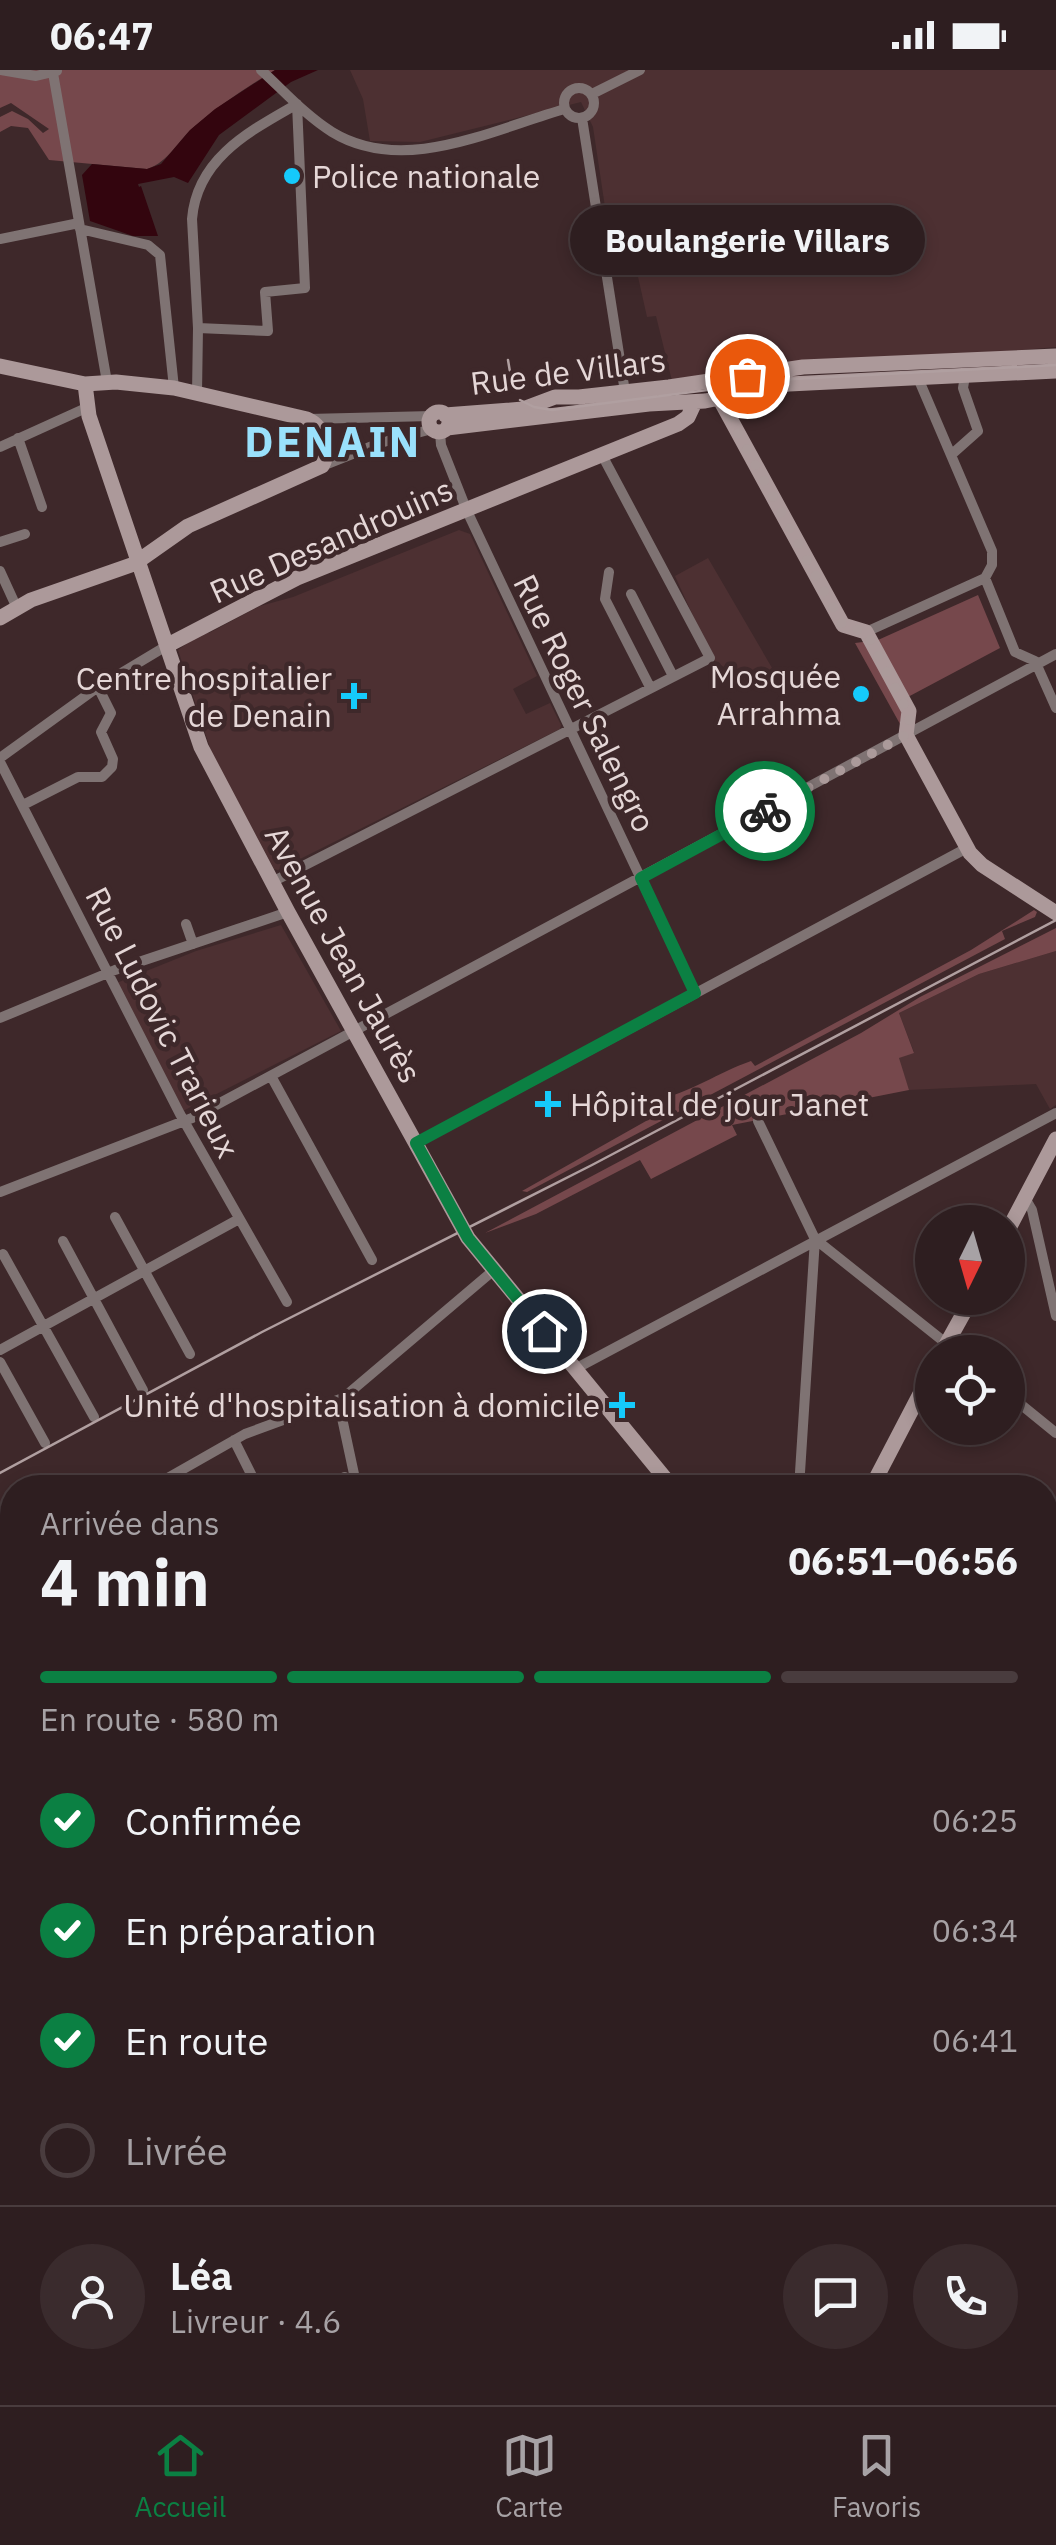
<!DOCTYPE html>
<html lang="fr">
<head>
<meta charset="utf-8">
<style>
  :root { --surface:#2e1e20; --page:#3a2b2d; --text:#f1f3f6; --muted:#a7a2a5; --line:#493c3e; --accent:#0b8043 }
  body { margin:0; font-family:"IBM Plex Sans",sans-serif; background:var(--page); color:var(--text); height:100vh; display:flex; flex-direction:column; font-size:38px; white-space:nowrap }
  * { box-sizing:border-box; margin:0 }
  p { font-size:32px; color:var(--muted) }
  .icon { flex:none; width:55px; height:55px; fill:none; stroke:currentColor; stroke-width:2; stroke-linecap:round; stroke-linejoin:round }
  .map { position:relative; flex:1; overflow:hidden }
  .drawer { position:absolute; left:0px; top:1405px; width:1058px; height:930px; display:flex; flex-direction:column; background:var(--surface); border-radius:40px 40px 0 0; box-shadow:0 5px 15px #0003,0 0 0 2px var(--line) }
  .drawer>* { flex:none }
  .needle { width:65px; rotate:185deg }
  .controls { position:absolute; left:915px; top:1135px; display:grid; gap:20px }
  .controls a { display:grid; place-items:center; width:110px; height:110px; border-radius:50%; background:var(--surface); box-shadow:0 5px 15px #0003,0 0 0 2px var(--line); font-size:50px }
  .pin { position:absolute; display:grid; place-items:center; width:85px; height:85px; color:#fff; margin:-42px; border:5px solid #fff; border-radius:50%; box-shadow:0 2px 10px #0007 }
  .courier { position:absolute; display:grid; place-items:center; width:100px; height:100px; margin:-50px; border:8px solid #0b8043; border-radius:50%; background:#fff; color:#222; box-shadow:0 2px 12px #0007 }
  .bubble { position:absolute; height:70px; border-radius:35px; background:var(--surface); box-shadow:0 5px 15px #0003,0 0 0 2px var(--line); font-size:32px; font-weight:700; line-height:70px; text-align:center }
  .head em { font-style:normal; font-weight:700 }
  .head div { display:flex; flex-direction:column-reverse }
  .head { display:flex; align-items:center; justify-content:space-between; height:170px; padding:0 40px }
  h1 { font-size:65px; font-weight:700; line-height:75px }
  .bar { display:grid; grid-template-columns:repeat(4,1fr); gap:15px 10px; align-content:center; height:120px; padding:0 40px }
  .bar i { height:12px; border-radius:8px; background:var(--line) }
  .bar .current { background:var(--accent) }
  .bar p { grid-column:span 4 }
  .line { display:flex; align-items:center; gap:25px; padding:0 40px; border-top:2px solid var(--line) }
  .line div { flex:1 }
  .round { display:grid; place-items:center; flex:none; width:105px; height:105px; border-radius:52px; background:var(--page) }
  ol { padding:0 40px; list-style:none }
  li { display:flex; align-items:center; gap:30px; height:110px }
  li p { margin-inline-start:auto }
  li .icon { padding:10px; border-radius:50%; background:var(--accent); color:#fff; stroke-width:4 }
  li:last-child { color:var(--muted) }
  li i { width:55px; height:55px; border:5px solid var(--line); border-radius:50% }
  .status { display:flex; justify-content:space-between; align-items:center; height:70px; padding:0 50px; background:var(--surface); direction:ltr }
  .status svg { height:28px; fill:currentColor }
  .tabs { display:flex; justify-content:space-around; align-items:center; height:140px; border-top:2px solid var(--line); background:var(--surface); font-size:28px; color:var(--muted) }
  .tabs a { display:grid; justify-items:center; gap:5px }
  .tabs .current { color:var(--accent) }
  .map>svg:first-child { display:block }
  .built { fill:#4d3032 }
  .green { fill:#76484c }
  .water { fill:#33050e }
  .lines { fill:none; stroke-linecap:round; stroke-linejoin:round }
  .street { stroke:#7f7373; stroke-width:10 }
  .secondary { stroke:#ac999a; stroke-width:15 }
  .tram { stroke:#b09fa0; stroke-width:2.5 }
  .rail-casing { stroke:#b09fa0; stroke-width:6 }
  .rail { stroke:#3e282a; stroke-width:2.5; stroke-dasharray:8; stroke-linecap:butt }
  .done { stroke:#ab9a9a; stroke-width:10; stroke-dasharray:0 18 }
  .route { stroke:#0b8043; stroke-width:12 }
  .poi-dot { fill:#15cafb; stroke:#3e282a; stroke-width:4 }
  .labels { text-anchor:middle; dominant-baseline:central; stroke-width:9; stroke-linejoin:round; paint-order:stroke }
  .poi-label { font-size:32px; fill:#e5d7d7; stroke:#3e282a; text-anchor:end }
  .street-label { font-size:32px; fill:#e5d7d7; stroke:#3e282a }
  .district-label { font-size:42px; font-weight:bold; letter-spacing:2.5px; fill:#9ae1fc; stroke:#3e282a }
</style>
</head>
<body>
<div class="status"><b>06:47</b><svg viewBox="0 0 49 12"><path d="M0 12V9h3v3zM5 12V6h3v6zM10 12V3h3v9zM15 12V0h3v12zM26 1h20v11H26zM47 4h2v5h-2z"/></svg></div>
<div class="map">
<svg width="1056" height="2335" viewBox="0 0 1056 2335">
  <rect width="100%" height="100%" fill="#3e282a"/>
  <path class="built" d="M350 0H1056V277L672 311 656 246 647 247 622 135 605 137 593 57 581 32 420 72 370 71 363 29Z
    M459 460 470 464 537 606 513 619 526 644 550 633 561 655 560 659 278 800 274 799 212 684 178 580 204 561 209 563 260 536 293 527Z
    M708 488 775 603 752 615 713 590 675 506Z
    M281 855 341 961 177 1044 114 914 196 881Z
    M1056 881V1035L1050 1039 1036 1014 909 1020 898 988 914 982 899 943 979 904Z
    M0 1770H12V2322L142 2323 143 2335H0Z"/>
  <path class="green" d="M0 0H275C247 17 220 35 195 56 178 70 169 92 147 99L49 90 28 58 11 56 0 62V47L12 41 28 49 43 63 49 59 11 33 0 38Z
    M978 525 1000 578 906 628 900 654 855 573 878 570Z
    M1034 840 1037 842 1035 847 1002 861 1005 869 527 1122 522 1121 662 1042 656 1030C690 1023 719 1002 751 991L755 996 971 880Z
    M1056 858V881L979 904 899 943 914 983 899 988 909 1020 732 1055 737 1065 651 1109 640 1090 536 1144 485 1163 861 963 920 927Z
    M1056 1600V1721H1045V1601Z
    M0 1648H12V1770H0Z"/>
  <path class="water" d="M275 0H318L291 12 219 65 188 113 174 107 138 114 139 117 141 116 158 166H133L90 151 82 105 92 94 147 99 161 94 190 60 215 39Z"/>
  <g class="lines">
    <path class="street" d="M1 0 36 6 57 1
      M261 0C284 21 305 45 332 62 404 106 493 59 565 39
      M53 3 107 312
      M564 33a15 15 0 1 1 30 0a15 15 0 1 1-30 0Z
      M592 24 640 0
      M582 48 625 322
      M80 159 148 175 160 185 174 318
      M0 169 79 153
      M198 258 268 261 265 222 305 218 297 34
      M918 308 992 481V495L985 508 1015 582 1035 591 1056 638
      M197 323 198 258 192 149C197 88 250 61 297 34
      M308 349 432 346
      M440 362 441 375 467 441 695 923
      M18 368 42 437
      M0 377 86 338
      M951 385 978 361 963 318 965 306
      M322 396 380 373 432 359
      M0 472 25 464
      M0 501 16 536
      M609 502 605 529 650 617
      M631 524 673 606
      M866 562 985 508
      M0 688 98 617 168 575
      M0 692 180 1044 287 1232
      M23 735 78 707H102L112 697 113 689 101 662 111 643 98 617
      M272 812 710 588 602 385
      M186 854 193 874
      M0 948 115 900 288 842
      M271 1006 372 1190
      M758 1051 815 1169 957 1282
      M416 1073 967 778
      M0 1122 192 1048 1056 584
      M1025 1128 1032 1140 1056 1246
      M115 1147 190 1284
      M63 1171 143 1320
      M3 1184 94 1347
      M0 1280 239 1149
      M0 1292 45 1373
      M575 1299 1056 1043
      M1008 1324 1056 1363
      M234 1370 258 1418
      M150 1418 245 1364 343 1328
      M318 1418 345 1407
      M357 1418 342 1348 343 1328 494 1200
      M799 1418 815 1169
      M0 1485 12 1478
      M0 1542 12 1565
      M0 1780 12 1779
      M1045 1783H1056
      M1045 1945 1056 1961
      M1045 2056H1056
      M477 2322 479 2335"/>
    <path class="secondary" d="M0 296 85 314 116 312 174 318 307 349C325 357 331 380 322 396L188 456 134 494 31 530 0 548
      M717 308 719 328 843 555 866 562 909 641 906 665 970 783 982 795 1056 843
      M85 314 89 346 201 677 288 842 468 1168 673 1418
      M429 352a10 10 0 1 1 20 0a10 10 0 1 1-20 0Z
      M445 345 523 339 555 327H579L669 317 803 297 1056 286
      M447 358 649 334 705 331 789 314 1056 301
      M168 575 297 508 678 354 688 347 695 332
      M1008 1160 1056 1069
      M942 1282 972 1228
      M871 1418 932 1301
      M1045 1519H1056"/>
    <path class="tram" d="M508 290 511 308
      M520 330 534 337 552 340 794 309 1056 295
      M0 1403 262 1262 592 1095 1056 850"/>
    <g class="rail-casing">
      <path id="rail" d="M1045 1579H1056
        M0 1640 12 1639"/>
    </g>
    <use href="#rail" class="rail"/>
  </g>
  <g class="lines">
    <path class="done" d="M747 306 718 308 716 318 719 328 843 556 866 562 910 646 906 665 765 741"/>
    <path class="route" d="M544 1261 468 1168 416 1073 695 923 641 808 765 741"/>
  </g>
  <g class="poi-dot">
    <circle cx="292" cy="106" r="10"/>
    <circle cx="861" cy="624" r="10"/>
    <path d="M349 611h10v10h10v10h-10v10h-10v-10h-10v-10h10z"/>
    <path d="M543 1019h10v10h10v10h-10v10h-10v-10h-10v-10h10z"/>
    <path d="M617 1320h10v10h10v10h-10v10h-10v-10h-10v-10h10z"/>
  </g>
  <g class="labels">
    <g class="poi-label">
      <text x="312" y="106" text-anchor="start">Police nationale</text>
      <text x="841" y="606">Mosquée<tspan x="841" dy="37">Arrahma</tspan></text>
      <text x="332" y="608">Centre hospitalier<tspan x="332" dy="37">de Denain</tspan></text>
      <text x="570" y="1034" text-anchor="start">Hôpital de jour Janet</text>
      <text x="600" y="1335">Unité d'hospitalisation à domicile</text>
    </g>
    <g class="street-label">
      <text transform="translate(568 301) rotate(-7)">Rue de Villars</text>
      <text transform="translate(331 470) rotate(-24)">Rue Desandrouins</text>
      <text transform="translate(585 633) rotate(64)">Rue Roger Salengro</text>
      <text transform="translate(344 884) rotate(61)">Avenue Jean Jaurès</text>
      <text transform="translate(163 952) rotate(63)">Rue Ludovic Trarieux</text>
    </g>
    <g class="district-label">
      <text x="333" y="371">DENAIN</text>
    </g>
  </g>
</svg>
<div class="controls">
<a><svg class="needle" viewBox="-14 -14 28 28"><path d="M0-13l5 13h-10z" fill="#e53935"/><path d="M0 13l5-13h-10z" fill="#a7a2a5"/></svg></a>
<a><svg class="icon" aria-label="locate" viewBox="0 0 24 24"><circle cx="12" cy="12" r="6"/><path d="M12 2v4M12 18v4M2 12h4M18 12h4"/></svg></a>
</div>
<div class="pin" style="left:747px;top:306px;background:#ea580c"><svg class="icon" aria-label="bag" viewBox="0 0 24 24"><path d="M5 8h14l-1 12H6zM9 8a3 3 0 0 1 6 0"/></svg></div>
<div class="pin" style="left:544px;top:1261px;background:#1f2937"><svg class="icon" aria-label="home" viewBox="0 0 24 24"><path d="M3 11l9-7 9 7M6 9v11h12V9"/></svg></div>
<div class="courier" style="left:765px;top:741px"><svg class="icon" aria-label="bike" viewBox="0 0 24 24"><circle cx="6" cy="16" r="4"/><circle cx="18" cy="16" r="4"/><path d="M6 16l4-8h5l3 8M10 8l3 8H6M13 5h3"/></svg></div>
<div class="bubble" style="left:570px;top:135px;width:355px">Boulangerie Villars</div>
<section class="drawer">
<div class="head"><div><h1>4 min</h1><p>Arrivée dans</p></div><em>06:51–06:56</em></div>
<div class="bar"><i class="current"></i><i class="current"></i><i class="current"></i><i></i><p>En route · 580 m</p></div>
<ol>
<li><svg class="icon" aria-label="check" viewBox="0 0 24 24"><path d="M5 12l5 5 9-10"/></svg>Confirmée<p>06:25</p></li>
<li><svg class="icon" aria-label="check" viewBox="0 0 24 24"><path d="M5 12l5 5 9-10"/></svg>En préparation<p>06:34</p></li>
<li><svg class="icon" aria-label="check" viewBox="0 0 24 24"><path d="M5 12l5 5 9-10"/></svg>En route<p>06:41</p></li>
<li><i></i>Livrée</li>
</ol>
<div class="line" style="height:180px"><a class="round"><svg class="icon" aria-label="person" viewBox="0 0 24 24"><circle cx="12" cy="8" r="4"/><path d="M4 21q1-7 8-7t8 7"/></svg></a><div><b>Léa</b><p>Livreur · 4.6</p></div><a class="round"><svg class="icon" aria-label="chat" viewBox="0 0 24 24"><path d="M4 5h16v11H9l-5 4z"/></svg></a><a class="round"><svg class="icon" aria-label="phone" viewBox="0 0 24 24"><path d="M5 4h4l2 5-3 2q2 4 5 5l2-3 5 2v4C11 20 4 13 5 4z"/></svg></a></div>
</section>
</div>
<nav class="tabs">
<a class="current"><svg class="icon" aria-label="home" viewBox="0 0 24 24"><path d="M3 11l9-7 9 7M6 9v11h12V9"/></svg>Accueil</a>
<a><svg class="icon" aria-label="map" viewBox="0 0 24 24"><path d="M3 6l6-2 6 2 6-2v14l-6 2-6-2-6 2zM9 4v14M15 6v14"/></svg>Carte</a>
<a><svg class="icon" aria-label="saved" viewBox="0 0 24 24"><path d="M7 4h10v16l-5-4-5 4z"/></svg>Favoris</a>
</nav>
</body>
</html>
